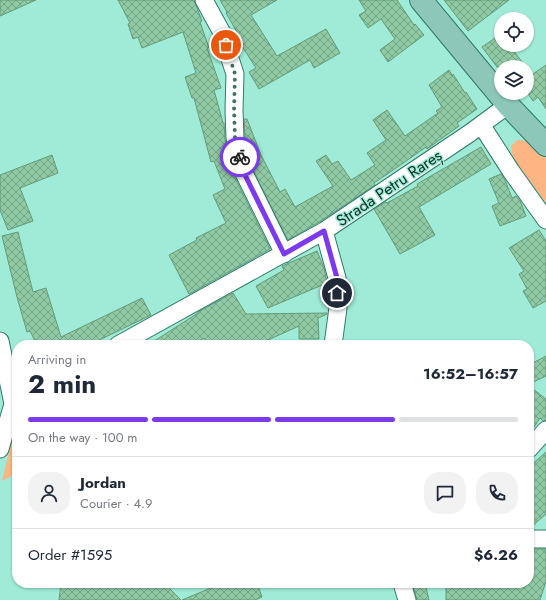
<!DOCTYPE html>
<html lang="en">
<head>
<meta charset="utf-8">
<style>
  :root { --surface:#fff; --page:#f2f2f3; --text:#1f2937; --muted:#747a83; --line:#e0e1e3; --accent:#7c3aed }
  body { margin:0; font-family:Jost,sans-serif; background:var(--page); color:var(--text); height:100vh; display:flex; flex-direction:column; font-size:15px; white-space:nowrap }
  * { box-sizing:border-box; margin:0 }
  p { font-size:13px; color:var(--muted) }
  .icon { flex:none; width:22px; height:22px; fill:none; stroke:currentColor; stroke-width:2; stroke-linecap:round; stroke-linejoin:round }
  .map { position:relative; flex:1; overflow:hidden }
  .details { position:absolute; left:12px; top:340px; width:522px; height:248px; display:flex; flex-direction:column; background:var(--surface); border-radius:16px; box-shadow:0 1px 3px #0004 }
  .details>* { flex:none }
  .controls { position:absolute; left:494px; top:12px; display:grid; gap:8px }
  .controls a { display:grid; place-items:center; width:40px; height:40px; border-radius:50%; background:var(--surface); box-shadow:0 1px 3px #0004; font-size:20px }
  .pin { position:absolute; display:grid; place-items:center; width:34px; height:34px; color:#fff; margin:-17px; border:2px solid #fff; border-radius:50%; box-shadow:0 1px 4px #0007 }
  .courier { position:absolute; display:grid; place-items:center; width:40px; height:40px; margin:-20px; border:3px solid #7c3aed; border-radius:50%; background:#fff; color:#222; box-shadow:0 1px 5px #0007 }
  .headline em { font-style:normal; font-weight:700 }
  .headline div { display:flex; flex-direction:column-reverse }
  .headline { display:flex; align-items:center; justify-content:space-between; height:68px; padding:0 16px }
  h1 { font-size:26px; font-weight:700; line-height:30px }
  .bar { display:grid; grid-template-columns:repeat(4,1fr); gap:6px 4px; align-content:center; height:48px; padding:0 16px }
  .bar i { height:5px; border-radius:3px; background:var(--line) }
  .bar .on { background:var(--accent) }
  .bar p { grid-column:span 4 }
  .line { display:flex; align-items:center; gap:10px; padding:0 16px; border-top:1px solid var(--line) }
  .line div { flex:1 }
  .round { display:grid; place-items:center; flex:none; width:42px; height:42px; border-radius:16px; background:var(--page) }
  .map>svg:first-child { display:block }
  .green { fill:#fdb583 }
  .building { fill:url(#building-cross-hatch); stroke:#639b77 }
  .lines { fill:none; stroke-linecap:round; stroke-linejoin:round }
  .minor-casing { stroke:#2d7b69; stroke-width:19 }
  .primary-casing { stroke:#2f7967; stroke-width:24 }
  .minor { stroke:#fff; stroke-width:17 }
  .primary { stroke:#8cc7b9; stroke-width:22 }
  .done { stroke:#417165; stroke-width:4; stroke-dasharray:0 7.2 }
  .route { stroke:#7c3aed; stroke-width:5 }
  .labels { text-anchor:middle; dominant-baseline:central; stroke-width:3; stroke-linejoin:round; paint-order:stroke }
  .street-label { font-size:16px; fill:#0f2f27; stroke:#9febd7 }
</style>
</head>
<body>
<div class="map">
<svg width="546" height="600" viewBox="0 0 546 600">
  <defs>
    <pattern id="building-cross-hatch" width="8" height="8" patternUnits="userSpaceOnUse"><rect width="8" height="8" fill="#90caa4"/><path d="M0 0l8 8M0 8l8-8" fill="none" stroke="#74a486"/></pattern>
  </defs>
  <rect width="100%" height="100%" fill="#9febd7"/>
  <path class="green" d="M517 140 527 141 536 148 546 158V203L513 159 511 146Z
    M16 424 17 426V473L2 481Z"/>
  <path class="building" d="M0 0H36L0 16Z
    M118 0H194L202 21 200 22 209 48H207L221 88 214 90 223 123H224L225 140 234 176 270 249 189 294 169 255 197 240 196 238 226 223 213 195 225 189 214 161 211 162 194 98H192L185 77 196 73 183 32 142 48 138 37 133 39 128 24 130 23Z
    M220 0H277L251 15 277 56 326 29 340 53 314 68 310 60 259 89 249 72 256 68 238 40 241 39 226 13 227 12Z
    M359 0H397L414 25 415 24 424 35 388 62 380 50 395 39 381 19 368 28 359 15 366 11Z
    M444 0H509L468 31Z
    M501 34V45H509L526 67H497L482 47Z
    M546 65V109L538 97 533 101 527 92V78Z
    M449 70 452 75 453 74 465 93 466 92 477 109 457 123 459 126 427 149 426 147 396 168 374 183 375 185 319 222 288 240 253 170 245 137 244 119H247L261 155 280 192 285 189 295 207 333 186 316 161 326 155 332 164 338 161 351 180 375 165 367 153 386 140 373 120 387 110 405 136 438 113 436 111 442 107 429 85Z
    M481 147 491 164 419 207 435 235 400 254 374 209 386 202 387 203 418 186 417 184Z
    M52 155 58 173 20 188 33 221 8 230 0 210V175Z
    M501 174 505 180 512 198 516 196 520 201 526 216 500 226 492 206 499 203 489 179Z
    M539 230 546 241V301L533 308 523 291 527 289 519 274 524 271 509 248Z
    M18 232 33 292 46 288 61 337 142 298 151 315 89 345H37L30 331 27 332 17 297 2 236Z
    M317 251 324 268 327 283 268 308 256 286 284 270 282 266Z
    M233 293 246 314H248L327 313V314L318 318 319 339H299V326L257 345H208L204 338 191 345H148L198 313V312Z
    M546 356V376L529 384V365Z
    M529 386 546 399V420L543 421 540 418 532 430 529 434Z
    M546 452V514L529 529V467Z
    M529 549H546V581L540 600H446V583H475V584L529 583Z
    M61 583H164L181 600H59Z
    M223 583H257L262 597 255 600H182Z
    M412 583H425L429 600H417Z"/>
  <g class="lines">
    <g class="minor-casing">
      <path id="minor" d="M204 0 221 31 235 74 234 110 235 138 244 173 284 254
        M482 126 511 171 546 220
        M324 231 337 278 338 308 333 345
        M0 341 13 404 0 449
        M118 345 324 231 470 133 508 105
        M529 449 546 430
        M529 539H546
        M402 583 407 600"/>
    </g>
    <g class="primary-casing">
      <path id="primary" d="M421 0 508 105 546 145"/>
    </g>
    <use href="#minor" class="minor"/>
    <use href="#primary" class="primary"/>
  </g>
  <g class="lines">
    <path class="done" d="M226 45 235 74 234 110 235 138 240 157"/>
    <path class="route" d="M240 157 244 173 284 254 324 231 337 278V293"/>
  </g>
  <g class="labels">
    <g class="street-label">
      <text transform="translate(389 188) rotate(-34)">Strada Petru Rareș</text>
    </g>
  </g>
</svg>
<div class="controls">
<a><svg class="icon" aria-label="locate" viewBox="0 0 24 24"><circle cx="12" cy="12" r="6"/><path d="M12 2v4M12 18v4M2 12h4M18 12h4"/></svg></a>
<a><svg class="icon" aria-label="layers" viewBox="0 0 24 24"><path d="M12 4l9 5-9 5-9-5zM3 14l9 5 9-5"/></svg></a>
</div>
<div class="pin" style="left:226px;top:45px;background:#ea580c"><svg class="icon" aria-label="bag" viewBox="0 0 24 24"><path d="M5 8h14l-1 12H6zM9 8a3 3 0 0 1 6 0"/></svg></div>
<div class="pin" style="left:337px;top:293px;background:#1f2937"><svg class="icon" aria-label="home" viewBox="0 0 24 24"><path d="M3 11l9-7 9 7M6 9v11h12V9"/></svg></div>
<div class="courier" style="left:240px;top:157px"><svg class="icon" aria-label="bike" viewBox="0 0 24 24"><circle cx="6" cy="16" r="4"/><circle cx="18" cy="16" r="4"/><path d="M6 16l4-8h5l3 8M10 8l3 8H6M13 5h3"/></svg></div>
<section class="details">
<div class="headline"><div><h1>2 min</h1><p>Arriving in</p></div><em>16:52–16:57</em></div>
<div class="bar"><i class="on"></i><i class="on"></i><i class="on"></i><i></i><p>On the way · 100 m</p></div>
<div class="line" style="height:72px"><a class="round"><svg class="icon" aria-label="person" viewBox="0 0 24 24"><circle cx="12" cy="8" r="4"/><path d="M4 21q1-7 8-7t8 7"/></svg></a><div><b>Jordan</b><p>Courier · 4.9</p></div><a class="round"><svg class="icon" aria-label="chat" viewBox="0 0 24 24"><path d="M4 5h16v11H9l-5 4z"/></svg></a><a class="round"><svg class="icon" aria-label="phone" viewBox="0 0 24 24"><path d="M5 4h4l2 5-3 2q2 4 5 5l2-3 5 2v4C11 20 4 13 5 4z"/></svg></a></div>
<div class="line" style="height:52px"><div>Order #1595</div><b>$6.26</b></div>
</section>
</div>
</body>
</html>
